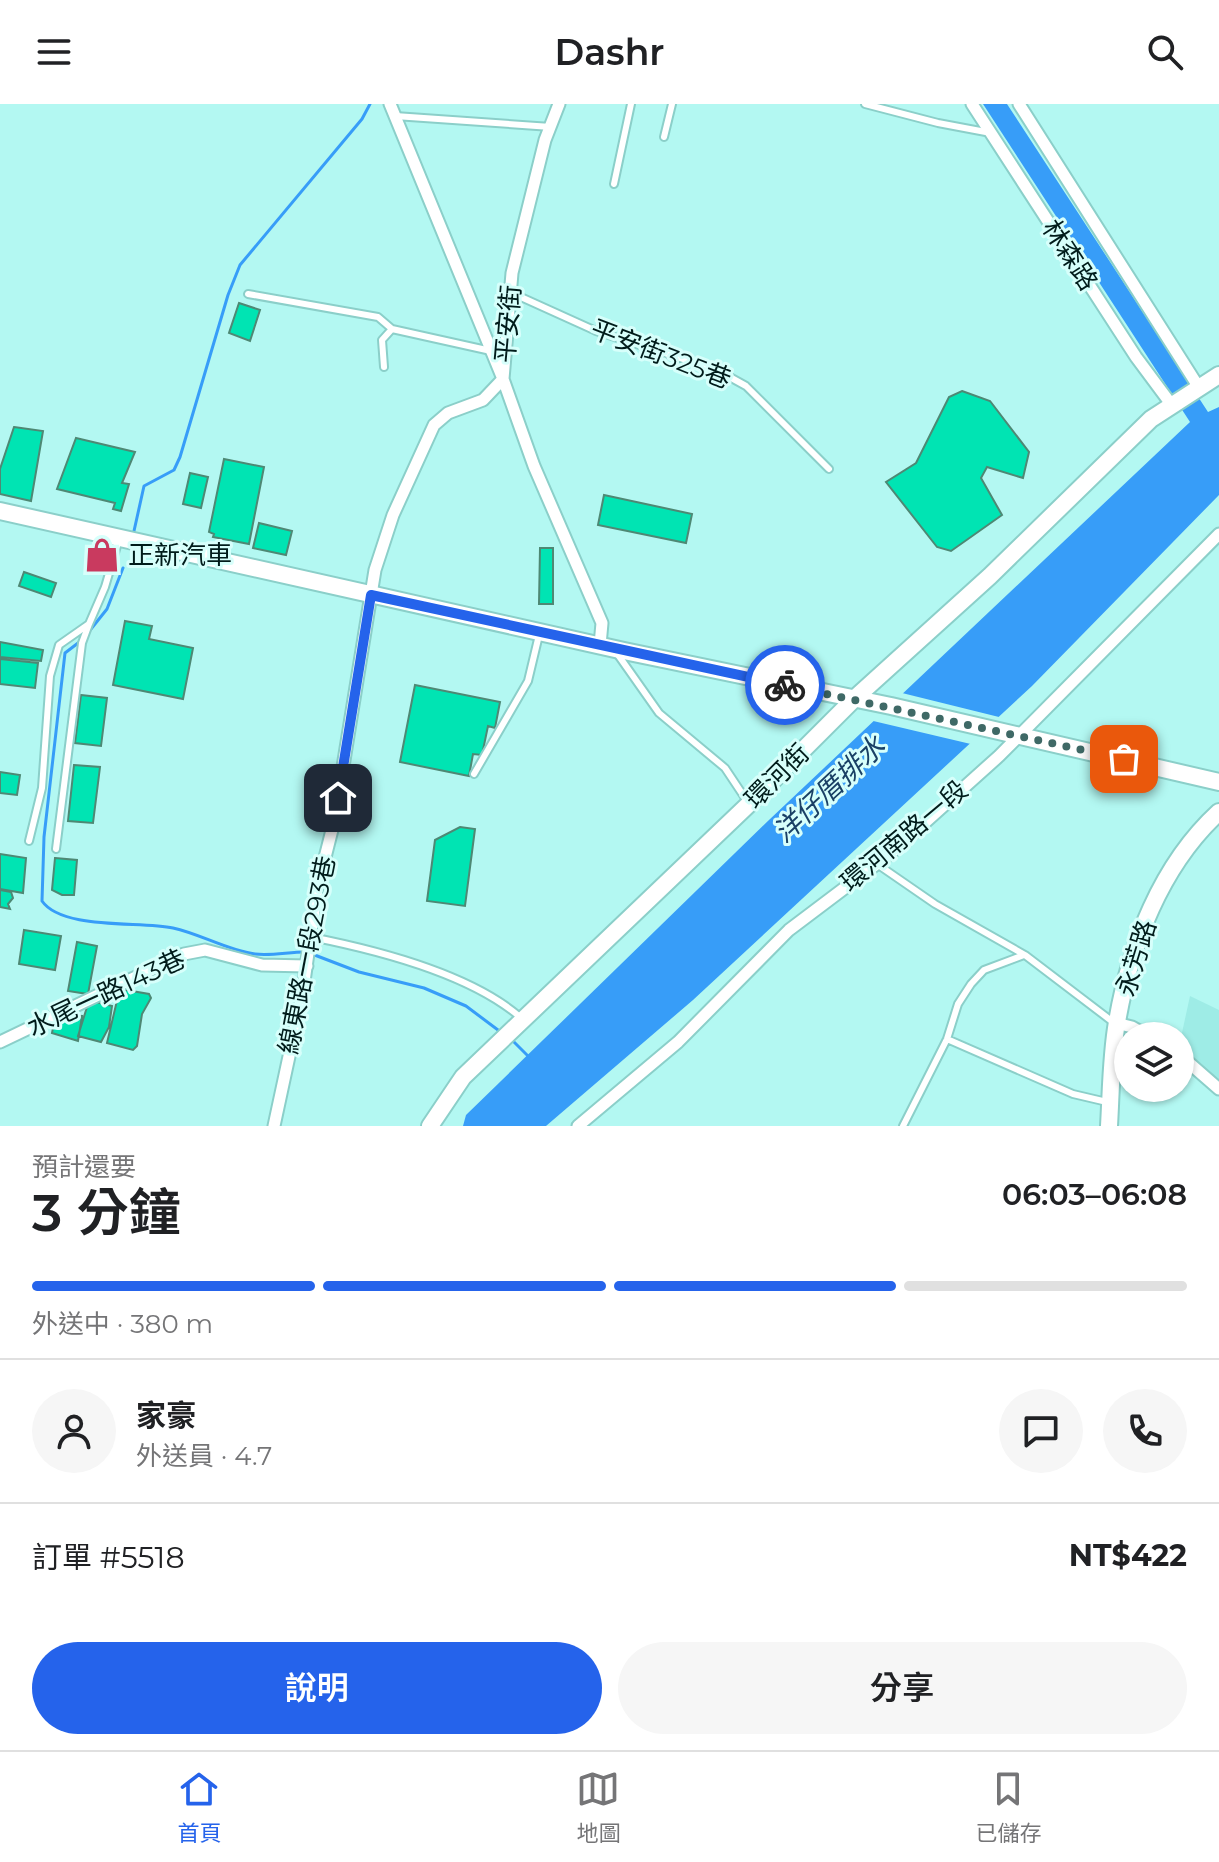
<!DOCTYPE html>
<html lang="zh-TW">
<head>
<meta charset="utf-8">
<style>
  :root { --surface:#fff; --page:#f6f6f6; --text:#202124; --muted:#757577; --line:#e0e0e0; --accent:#2563eb }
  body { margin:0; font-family:Montserrat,"Noto Sans TC",sans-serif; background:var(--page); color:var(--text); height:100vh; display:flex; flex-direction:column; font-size:30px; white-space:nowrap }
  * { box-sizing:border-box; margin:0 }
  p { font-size:26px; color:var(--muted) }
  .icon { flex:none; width:44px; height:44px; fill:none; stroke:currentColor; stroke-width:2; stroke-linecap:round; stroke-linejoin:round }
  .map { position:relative; height:1022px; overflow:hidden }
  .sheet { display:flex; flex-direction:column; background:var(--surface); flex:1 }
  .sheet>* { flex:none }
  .buttons { position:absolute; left:1114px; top:918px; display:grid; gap:16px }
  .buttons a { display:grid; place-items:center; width:80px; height:80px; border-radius:50%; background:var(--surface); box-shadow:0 2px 6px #0004; font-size:40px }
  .pin { position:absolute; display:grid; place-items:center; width:68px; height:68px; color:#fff; margin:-34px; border-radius:16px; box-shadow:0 4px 12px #0006 }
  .courier { position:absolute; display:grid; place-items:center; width:80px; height:80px; margin:-40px; border:6px solid #2563eb; border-radius:50%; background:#fff; color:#222; box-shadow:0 2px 10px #0007 }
  .headline em { font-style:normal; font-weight:600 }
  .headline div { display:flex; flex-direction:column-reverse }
  .headline { display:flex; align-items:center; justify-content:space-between; height:136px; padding:0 32px }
  h1 { font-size:52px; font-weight:600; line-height:60px }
  .bar { display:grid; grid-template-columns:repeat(4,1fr); gap:12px 8px; align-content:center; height:96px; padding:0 32px }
  .bar i { height:10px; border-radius:6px; background:var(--line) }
  .bar .active { background:var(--accent) }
  .bar p { grid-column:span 4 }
  .line { display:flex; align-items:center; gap:20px; padding:0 32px; border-top:2px solid var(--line) }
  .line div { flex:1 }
  .round { display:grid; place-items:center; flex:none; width:84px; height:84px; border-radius:42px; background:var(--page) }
  .cta { display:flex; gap:16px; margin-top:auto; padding:16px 32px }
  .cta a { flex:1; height:92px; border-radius:48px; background:var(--accent); color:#fff; font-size:32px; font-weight:600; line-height:92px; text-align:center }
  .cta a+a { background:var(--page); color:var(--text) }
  header { display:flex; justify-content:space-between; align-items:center; height:104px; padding:0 32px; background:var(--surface); font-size:36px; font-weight:600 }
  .menu { display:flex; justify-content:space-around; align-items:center; height:112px; border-top:2px solid var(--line); background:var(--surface); font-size:22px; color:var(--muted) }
  .menu a { display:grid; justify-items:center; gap:4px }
  .menu .active { color:var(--accent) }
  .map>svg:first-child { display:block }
  .built { fill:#9eece6 }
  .water { fill:#379df8 }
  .pier { fill:#b3f8f2 }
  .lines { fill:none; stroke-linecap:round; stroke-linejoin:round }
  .stream { stroke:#379df8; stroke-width:3 }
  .building { fill:#00e4b3; stroke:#4e8874; stroke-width:2 }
  .lane-casing { stroke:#8bcfc9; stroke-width:10 }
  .street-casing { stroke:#8bcfc9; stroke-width:15 }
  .secondary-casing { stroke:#8bcfc9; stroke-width:20 }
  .lane { stroke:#fff; stroke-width:6 }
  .street { stroke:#fff; stroke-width:11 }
  .secondary { stroke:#fff; stroke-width:16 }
  .done { stroke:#3f6966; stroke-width:8; stroke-dasharray:0 14.4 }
  .route { stroke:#2563eb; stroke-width:10 }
  .labels { text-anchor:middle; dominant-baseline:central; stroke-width:6; stroke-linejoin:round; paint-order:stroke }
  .street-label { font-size:26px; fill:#011c1b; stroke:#d7fffb }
  .poi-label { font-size:26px; fill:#011c1b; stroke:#d7fffb; text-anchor:start }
  .water-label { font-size:28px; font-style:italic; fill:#1a4065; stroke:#d7fffb }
</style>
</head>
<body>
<header><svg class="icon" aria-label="menu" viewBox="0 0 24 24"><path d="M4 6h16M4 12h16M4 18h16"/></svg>Dashr<svg class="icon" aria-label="search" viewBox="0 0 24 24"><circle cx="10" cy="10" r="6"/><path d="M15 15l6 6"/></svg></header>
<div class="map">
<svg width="1219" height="1022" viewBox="0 0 1219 1022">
  <rect width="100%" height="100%" fill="#b3f8f2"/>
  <path class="built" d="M1190 892 1219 906V978L1188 953V944L1180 938Z"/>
  <path class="water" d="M983 0H1007L1208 308 1219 303V391L1032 582 693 896 546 1022H463L466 1011 769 716 1190 318Z"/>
  <path class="pier" d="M898 588 1003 614 975 641 869 616Z"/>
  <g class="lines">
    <path class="stream" d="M134 427 144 382 174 366 180 353 228 191 240 161 362 15 370 0
      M87 530 107 505 123 464
      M82 536 65 549 44 733 42 797C62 826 140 817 173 824 201 830 226 846 255 850 271 852 289 848 305 848
      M312 850 359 868 424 884 466 902 502 929
      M512 936 529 953"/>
  </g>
  <path class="building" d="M239 199 260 206 250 237 229 229Z
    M962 287 990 297 1029 348 1023 374 987 363 981 374 1002 411 951 447 937 443 886 378 916 359 949 293Z
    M14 323 43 327 31 397 0 390V365Z
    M76 334 135 348 122 379 129 380 121 407 113 405 115 399 57 385Z
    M224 355 264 363 249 440 213 433 214 430 209 428Z
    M190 369 208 373 201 404 183 400Z
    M604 391 692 410 686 439 598 421Z
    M259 419 292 427 286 451 253 444Z
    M540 444H553V500H539Z
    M24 468 56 479 51 493 19 482Z
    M125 517 152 522 149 535 193 544 183 595 113 581Z
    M0 538 43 546 41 557 0 553Z
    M0 555 38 559 35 584 0 580Z
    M415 581 500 598 495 624 488 622 482 651 473 650 469 672 400 658Z
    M81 591 107 594 101 642 75 639Z
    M74 661 100 663 93 719 68 717Z
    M0 668 20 671 17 691 0 689Z
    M460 723 475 725 465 802 427 797 435 736Z
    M0 750 26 754 23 789 0 785Z
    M55 754 77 756 74 791H62L52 786Z
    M0 786 11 788 13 794 8 800 10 805 0 803Z
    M24 826 61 832 55 866 19 860Z
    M77 838 97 842 88 890 68 887Z
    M126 886 149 890 151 894 142 910 137 942 133 946 107 939 119 888Z
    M96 898 112 902 109 923 101 938 78 932 87 903Z
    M66 911 82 912 78 937 52 929 54 919Z"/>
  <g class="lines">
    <g class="lane-casing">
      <path id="lane" d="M865 0 938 19 991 29
        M395 12 551 23
        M664 33 672 0
        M614 80 631 0
        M512 189 596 227 717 266 746 282 829 365
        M248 190 378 213 392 225 491 247
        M384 263 382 236 392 225
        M616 548 659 609 725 664 747 697
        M474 670 528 577 539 531
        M29 737 42 684 50 572 59 541 89 520 105 483 119 435
        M56 745 82 539 89 520
        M877 760 935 800 1025 851 1113 918
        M311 833C377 846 469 869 520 913
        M947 935 1073 990 1107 998
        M903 1022 947 935 958 900 971 880 984 866 1024 851"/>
    </g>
    <g class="street-casing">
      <path id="street" d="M390 0 503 275 534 362 602 519 600 541
        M972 0 1136 253 1171 300
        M1019 0 1198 282
        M1116 919 1132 923 1148 932
        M0 938 184 850 205 846 262 861 307 862
        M1180 951 1219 985
        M274 1022 302 892 317 785 334 718 375 466 393 411 434 321 448 309 483 296 503 275 512 169 545 36 559 0
        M578 1022 678 938 789 826 891 749 999 652 1219 430"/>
    </g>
    <g class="secondary-casing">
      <path id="secondary" d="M0 407 624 547 891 602 1219 678
        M430 1022 463 973 749 700 854 595 990 472 1151 315 1219 271
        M1109 1022C1111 988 1111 952 1117 918 1130 842 1161 761 1219 708"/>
    </g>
    <use href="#lane" class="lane"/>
    <use href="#street" class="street"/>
    <use href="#secondary" class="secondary"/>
  </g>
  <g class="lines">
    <path class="done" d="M785 581 1124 655"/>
    <path class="route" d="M338 694 371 491 785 581"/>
  </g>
  <defs>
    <g id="shop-bare" transform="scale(2.76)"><path d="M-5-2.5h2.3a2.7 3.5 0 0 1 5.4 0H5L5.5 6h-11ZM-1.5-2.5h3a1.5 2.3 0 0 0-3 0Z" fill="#c93a5f" stroke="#d7fffb" stroke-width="2.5" paint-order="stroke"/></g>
  </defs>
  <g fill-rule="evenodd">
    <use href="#shop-bare" x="102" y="451"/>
  </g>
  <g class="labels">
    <g class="street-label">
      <text transform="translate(1070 151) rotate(57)">林森路</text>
      <text transform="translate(508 220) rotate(-85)">平安街</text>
      <text transform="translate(661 250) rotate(21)">平安街325巷</text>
      <text transform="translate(777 672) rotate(-45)">環河街</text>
      <text transform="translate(904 732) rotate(-40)">環河南路一段</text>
      <text transform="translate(307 851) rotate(-79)">線東路一段293巷</text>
      <text transform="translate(1136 854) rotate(-73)">永芳路</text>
      <text transform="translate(106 889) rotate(-25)">水尾一路143巷</text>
    </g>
    <g class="poi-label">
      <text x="128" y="451">正新汽車</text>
    </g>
    <g class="water-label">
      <text transform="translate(829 685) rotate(-43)">洋仔厝排水</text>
    </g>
  </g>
</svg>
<div class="buttons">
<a><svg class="icon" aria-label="layers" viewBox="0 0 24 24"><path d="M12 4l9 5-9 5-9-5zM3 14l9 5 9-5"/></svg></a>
</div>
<div class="pin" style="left:1124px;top:655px;background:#ea580c"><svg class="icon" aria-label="bag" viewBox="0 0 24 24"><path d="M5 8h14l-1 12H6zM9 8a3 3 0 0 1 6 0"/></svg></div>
<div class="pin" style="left:338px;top:694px;background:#1f2937"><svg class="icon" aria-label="home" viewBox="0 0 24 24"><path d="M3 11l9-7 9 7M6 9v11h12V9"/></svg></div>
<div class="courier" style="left:785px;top:581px"><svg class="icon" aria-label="bike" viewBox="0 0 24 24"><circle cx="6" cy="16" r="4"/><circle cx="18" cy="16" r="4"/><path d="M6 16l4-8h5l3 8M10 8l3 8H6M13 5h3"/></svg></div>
</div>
<section class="sheet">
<div class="headline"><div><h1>3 分鐘</h1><p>預計還要</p></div><em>06:03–06:08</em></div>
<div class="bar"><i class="active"></i><i class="active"></i><i class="active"></i><i></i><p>外送中 · 380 m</p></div>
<div class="line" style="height:144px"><a class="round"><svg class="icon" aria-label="person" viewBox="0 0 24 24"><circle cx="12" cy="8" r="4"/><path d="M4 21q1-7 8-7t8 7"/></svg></a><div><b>家豪</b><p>外送員 · 4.7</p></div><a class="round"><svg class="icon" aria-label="chat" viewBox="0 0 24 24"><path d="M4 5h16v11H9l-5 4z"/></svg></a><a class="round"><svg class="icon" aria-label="phone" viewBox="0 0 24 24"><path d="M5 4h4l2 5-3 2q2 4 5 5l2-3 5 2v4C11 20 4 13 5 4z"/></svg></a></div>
<div class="line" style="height:104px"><div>訂單 #5518</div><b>NT$422</b></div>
<div class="cta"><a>說明</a><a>分享</a></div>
</section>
<nav class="menu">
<a class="active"><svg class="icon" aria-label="home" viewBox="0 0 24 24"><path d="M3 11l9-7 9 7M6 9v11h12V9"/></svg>首頁</a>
<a><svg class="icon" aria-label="map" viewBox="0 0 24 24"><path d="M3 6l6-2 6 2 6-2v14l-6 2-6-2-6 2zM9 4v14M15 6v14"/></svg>地圖</a>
<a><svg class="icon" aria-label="saved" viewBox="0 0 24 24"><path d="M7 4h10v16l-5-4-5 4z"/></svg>已儲存</a>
</nav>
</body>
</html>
